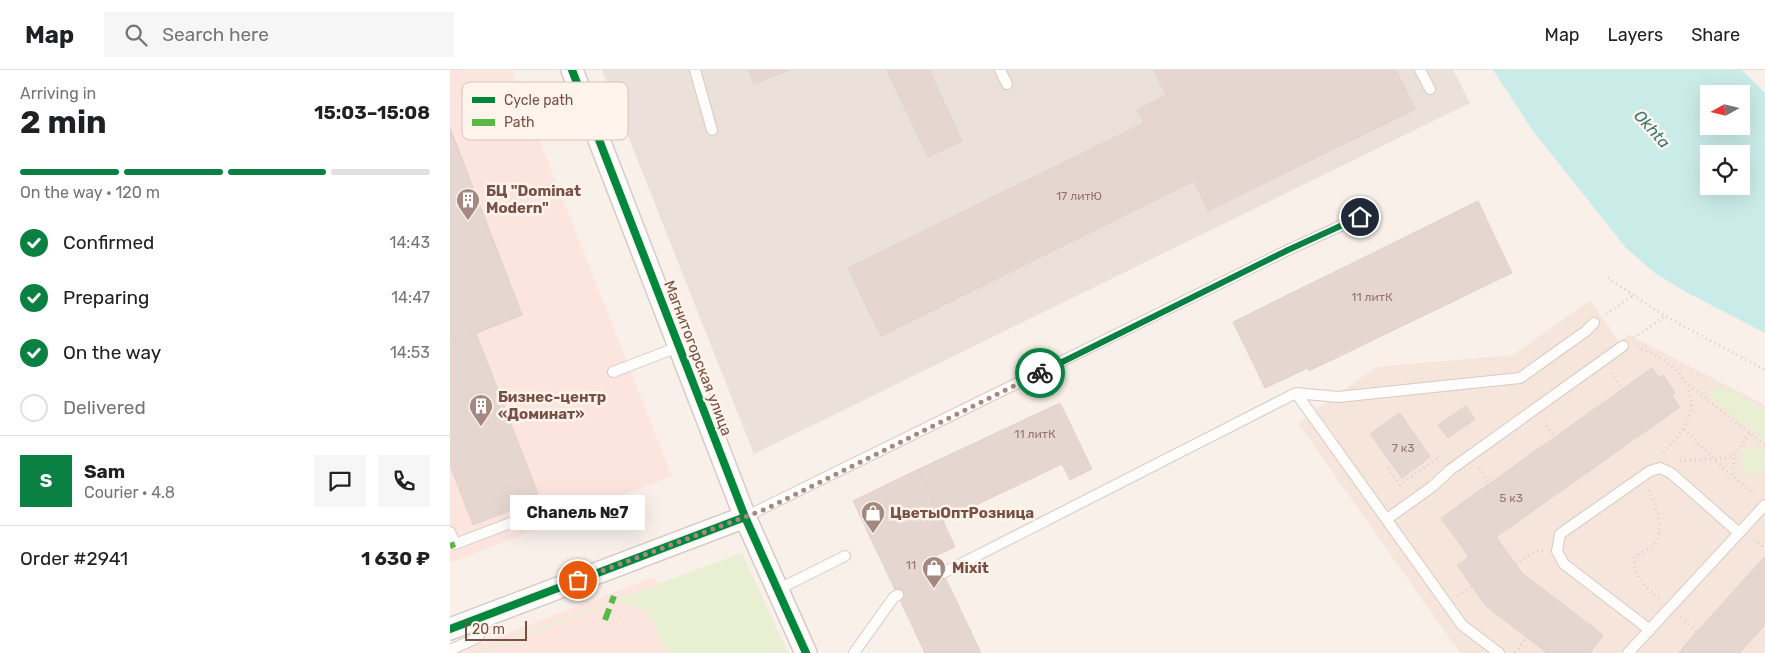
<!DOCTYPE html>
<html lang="en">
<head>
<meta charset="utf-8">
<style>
  :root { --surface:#fff; --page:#f6f6f6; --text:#202124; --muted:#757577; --line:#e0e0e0; --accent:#0b8043 }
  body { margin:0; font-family:Rubik,sans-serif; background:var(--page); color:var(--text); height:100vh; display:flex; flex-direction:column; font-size:19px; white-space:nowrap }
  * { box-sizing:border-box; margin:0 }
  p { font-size:16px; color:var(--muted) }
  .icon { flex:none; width:28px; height:28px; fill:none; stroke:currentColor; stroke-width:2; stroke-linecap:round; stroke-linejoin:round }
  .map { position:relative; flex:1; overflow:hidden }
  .side { display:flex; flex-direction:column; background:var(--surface); width:450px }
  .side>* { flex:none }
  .needle { width:32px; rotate:262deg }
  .controls { position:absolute; left:1250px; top:15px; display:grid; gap:10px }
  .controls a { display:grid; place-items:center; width:50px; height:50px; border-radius:0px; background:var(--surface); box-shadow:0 5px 20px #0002; font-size:25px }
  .scale { position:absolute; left:15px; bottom:12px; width:62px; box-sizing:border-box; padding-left:5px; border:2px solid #795046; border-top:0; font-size:14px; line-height:18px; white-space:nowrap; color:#795046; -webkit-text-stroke:4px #fff4ec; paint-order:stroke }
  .pin { position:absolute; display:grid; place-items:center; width:42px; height:42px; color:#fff; margin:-21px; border:2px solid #fff; border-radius:50%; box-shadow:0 1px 5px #0007 }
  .courier { position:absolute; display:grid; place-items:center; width:50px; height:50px; margin:-25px; border:4px solid #0b8043; border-radius:50%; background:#fff; color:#222; box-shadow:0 1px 6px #0007 }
  .bubble { position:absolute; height:35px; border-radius:0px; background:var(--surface); box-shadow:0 5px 20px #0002; font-size:16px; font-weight:700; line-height:35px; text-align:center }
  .head em { font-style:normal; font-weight:700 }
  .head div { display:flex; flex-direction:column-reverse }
  .head { display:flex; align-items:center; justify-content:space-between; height:85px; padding:0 20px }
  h1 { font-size:32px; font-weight:700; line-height:38px }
  .bar { display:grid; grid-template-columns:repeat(4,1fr); gap:8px 5px; align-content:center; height:60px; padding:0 20px }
  .bar i { height:6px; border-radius:4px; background:var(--line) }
  .bar .current { background:var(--accent) }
  .bar p { grid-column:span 4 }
  .line { display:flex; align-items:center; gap:12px; padding:0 20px; border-top:1px solid var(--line) }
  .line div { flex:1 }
  .round { display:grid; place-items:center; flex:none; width:52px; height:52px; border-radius:0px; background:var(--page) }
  ol { padding:0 20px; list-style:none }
  li { display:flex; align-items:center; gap:15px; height:55px }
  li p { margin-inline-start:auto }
  li .icon { padding:5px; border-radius:50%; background:var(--accent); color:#fff; stroke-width:4 }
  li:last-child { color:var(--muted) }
  li i { width:28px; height:28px; border:2px solid var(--line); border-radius:50% }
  header { display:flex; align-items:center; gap:30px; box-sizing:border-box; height:70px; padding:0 25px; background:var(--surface); border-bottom:1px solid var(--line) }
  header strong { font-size:24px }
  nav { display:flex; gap:28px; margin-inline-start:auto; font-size:18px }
  .search { width:350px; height:45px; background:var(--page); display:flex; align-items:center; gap:12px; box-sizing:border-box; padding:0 18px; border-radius:0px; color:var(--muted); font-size:19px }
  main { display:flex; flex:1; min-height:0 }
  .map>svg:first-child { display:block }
  .residential { fill:#f6e5da }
  .commercial { fill:#fce5df }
  .industrial { fill:#ebe0da }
  .green { fill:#e8efd2 }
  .water { fill:#caece9; fill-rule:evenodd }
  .building { fill:#e5d7d0; stroke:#e2d2cb }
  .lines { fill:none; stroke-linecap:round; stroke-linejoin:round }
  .lane-casing { stroke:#d6cbc6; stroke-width:12 }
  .street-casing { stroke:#d6cbc6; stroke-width:24 }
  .path { stroke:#dbd0cb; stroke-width:3; stroke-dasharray:1 4; stroke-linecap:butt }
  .lane { stroke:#fefdfc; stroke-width:10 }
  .street { stroke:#fefdfc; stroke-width:21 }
  .quiet { stroke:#58b947; stroke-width:6; stroke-dasharray:12 6; stroke-linecap:butt }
  .cycleway-casing { stroke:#fff4ec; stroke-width:11 }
  .cycleway { stroke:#00873e; stroke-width:8 }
  .done { stroke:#a5887f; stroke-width:5; stroke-dasharray:0 9 }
  .route { stroke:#0b8043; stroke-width:6 }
  .labels { text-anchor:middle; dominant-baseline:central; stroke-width:5; stroke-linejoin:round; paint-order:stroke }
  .number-label { font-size:12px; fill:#96746b }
  .poi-label { font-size:15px; font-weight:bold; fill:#795046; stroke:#fff4ec; text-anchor:start }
  .street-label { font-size:15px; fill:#795046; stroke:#fff4ec }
  .water-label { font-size:16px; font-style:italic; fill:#357979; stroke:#fff4ec }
  .key { fill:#fff4ec; stroke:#d7c3ba; stroke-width:1 }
  .key-label { font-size:14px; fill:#795046 }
</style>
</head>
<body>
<header>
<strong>Map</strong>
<div class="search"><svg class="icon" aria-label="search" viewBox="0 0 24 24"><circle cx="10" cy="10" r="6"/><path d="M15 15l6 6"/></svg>Search here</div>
<nav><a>Map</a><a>Layers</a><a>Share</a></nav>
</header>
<main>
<section class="side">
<div class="head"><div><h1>2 min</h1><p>Arriving in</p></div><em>15:03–15:08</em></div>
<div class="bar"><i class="current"></i><i class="current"></i><i class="current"></i><i></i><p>On the way · 120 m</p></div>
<ol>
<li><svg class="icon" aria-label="check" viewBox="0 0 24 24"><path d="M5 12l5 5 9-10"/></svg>Confirmed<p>14:43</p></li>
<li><svg class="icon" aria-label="check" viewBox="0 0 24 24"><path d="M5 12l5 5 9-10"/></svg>Preparing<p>14:47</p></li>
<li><svg class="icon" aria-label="check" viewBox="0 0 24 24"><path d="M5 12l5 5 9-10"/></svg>On the way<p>14:53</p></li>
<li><i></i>Delivered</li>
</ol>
<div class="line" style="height:90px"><b class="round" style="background:var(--accent);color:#fff">S</b><div><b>Sam</b><p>Courier · 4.8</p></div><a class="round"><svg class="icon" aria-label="chat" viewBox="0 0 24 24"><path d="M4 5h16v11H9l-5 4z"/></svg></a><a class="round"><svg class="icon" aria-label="phone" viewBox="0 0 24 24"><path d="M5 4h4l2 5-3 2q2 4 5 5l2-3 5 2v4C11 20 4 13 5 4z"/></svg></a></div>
<div class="line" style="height:65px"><div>Order #2941</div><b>1 630 ₽</b></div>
</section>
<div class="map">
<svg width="1315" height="583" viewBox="0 0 1315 583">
  <rect width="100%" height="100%" fill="#f8f0e9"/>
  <path class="residential" d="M1140 230 1169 272 1179 265 1315 335V583H1010L848 353 926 297 1063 285Z"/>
  <path class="commercial" d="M0 0H62L222 406 0 493Z
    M204 507 239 583H6Z"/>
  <path class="industrial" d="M152 0H1003L1020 33 304 384Z"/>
  <path class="green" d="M1269 315 1315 339V371L1259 327Z
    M1291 391a13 13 0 1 1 26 0a13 13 0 1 1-26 0Z
    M292 483 338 583H216L198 542 169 531 28 583H21Z"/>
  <path class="water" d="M1043 0H1292L1315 23V263L1236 222 1206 204 1176 178 1083 61ZM1259 24H1291V56H1259ZM1259 84H1291V116H1259Z"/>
  <path class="building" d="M298 0H339L304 14Z
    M437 0H479L512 71 478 87Z
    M704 0H946L965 39 758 141 744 111 431 266 398 198 694 53 687 40 716 25Z
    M0 58 72 245 4 272 0 261Z
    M0 58 72 245 4 272 0 261Z
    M1028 131 1062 203 859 301 858 298 815 318 783 252Z
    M0 261 4 272 26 263 90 429 23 455 0 396Z
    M1202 298 1209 308 1213 305 1225 323 1222 326 1230 337 1046 467 1072 503 1153 565 1140 583H1097L1036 536 1007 495 1019 487 991 448Z
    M610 333 642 399 620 410 612 394 493 451 469 399Z
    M1016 336 1025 349 998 368 988 355Z
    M950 343 980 387 952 408 920 364Z
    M469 399 505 477 485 486 531 583H475L403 431Z
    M1315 486V555L1295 577 1290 583H1228Z"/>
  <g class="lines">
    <g class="lane-casing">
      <path id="lane" d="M245 0 262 60
        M550 0 557 14
        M970 0 980 19
        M163 302 228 277
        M846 323 1012 555 1049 583
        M295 447 838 180 910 147
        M937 449 983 416 1000 400 1173 276
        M0 462 5 474 92 441
        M493 503 846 323 888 327 1070 308 1136 261 1144 253
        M327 520 395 486
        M1200 560 1114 494 1107 481 1110 464 1200 401 1210 398 1221 403 1289 463
        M0 580 27 568 40 548
        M404 583 444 527 448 525
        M1178 583 1315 435"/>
    </g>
    <g class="street-casing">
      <path id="street" d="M122 0 295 447 356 583
        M0 559 295 447"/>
    </g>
    <path class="path" d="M1158 208 1215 246 1315 300
      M1156 244 1182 226
      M1184 268 1215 246
      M1187 277C1196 281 1207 285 1215 291 1239 307 1251 335 1232 360 1226 369 1219 376 1212 384
      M1161 303 1172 319
      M1239 315 1315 375
      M1094 351 1105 367
      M1234 359 1273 398 1304 424
      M1230 391 1276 388 1284 385 1300 363
      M938 398 950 415 988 388
      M1029 398 1040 414
      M1283 404 1284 386
      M1199 420C1206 435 1216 459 1203 475 1199 479 1190 483 1185 486 1182 507 1195 517 1210 529
      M1304 469 1315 478
      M1066 494 1085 481H1093
      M1008 526 1022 516
      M1231 547 1247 562
      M1065 583 1077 567"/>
    <use href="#lane" class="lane"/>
    <use href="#street" class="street"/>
    <path class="quiet" d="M0 476 5 474
      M155 550 164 526"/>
    <g class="cycleway-casing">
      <path id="cycleway" d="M122 0 295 447 356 583
        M0 559 295 447"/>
    </g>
    <use href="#cycleway" class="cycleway"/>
  </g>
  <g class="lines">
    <path class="done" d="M128 510 316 439 590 303"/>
    <path class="route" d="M590 303 838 180 910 147"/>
  </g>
  <defs>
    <g id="building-pin" transform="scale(1.25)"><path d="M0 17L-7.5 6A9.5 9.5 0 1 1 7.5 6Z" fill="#a5887f" stroke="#fff4ec"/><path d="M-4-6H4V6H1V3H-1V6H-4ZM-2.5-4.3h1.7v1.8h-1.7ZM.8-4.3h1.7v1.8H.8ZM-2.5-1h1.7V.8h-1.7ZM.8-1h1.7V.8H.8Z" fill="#fff"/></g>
    <g id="shop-pin" transform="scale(1.25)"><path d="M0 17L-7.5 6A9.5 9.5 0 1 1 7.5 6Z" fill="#a5887f" stroke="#fff4ec"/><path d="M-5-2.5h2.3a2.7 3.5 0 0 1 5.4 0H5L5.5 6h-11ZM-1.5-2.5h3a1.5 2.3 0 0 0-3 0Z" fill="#fff"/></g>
  </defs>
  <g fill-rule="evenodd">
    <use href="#building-pin" x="18" y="130"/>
    <use href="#building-pin" x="31" y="336"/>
    <use href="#shop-pin" x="423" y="443"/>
    <use href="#shop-pin" x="484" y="498"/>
  </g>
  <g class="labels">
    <g class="number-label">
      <text x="629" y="126">17 литЮ</text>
      <text x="922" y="227">11 литК</text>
      <text x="585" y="364">11 литК</text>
      <text x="953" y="378">7 к3</text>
      <text x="1061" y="428">5 к3</text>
      <text x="461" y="495">11</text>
    </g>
    <g class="poi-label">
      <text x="36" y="121">БЦ "Dominat<tspan x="36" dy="17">Modern"</tspan></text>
      <text x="48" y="327">Бизнес-центр<tspan x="48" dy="17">«Доминат»</tspan></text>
      <text x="440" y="443">ЦветыОптРозница</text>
      <text x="502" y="498">Mixit</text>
    </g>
    <g class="street-label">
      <text transform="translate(248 288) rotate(69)">Магнитогорская улица</text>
    </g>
    <g class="water-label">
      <text transform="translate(1202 59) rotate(48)">Okhta</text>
    </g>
  </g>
  <rect x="12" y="12" width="166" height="58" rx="8" class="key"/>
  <rect x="22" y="27" width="23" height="6" fill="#00873e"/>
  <rect x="22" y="49" width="23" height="7" fill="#58b947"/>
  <g class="key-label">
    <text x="54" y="35">Cycle path</text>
    <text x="54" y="57">Path</text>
  </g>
</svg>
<div class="controls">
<a><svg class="needle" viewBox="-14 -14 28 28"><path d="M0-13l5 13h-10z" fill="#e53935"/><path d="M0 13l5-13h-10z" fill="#757577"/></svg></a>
<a><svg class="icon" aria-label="locate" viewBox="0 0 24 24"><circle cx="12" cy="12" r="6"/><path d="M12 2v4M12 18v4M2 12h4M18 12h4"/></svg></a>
</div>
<div class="scale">20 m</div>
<div class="pin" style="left:128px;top:510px;background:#ea580c"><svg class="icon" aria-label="bag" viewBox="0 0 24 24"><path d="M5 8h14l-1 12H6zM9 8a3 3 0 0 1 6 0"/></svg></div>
<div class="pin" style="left:910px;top:147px;background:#1f2937"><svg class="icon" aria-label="home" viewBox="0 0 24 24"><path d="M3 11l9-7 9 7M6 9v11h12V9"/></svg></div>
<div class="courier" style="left:590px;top:303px"><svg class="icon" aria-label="bike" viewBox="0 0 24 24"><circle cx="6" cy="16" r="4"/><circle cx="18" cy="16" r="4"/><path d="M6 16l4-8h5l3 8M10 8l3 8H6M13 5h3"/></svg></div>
<div class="bubble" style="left:60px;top:425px;width:135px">Chaneль №7</div>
</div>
</main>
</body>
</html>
